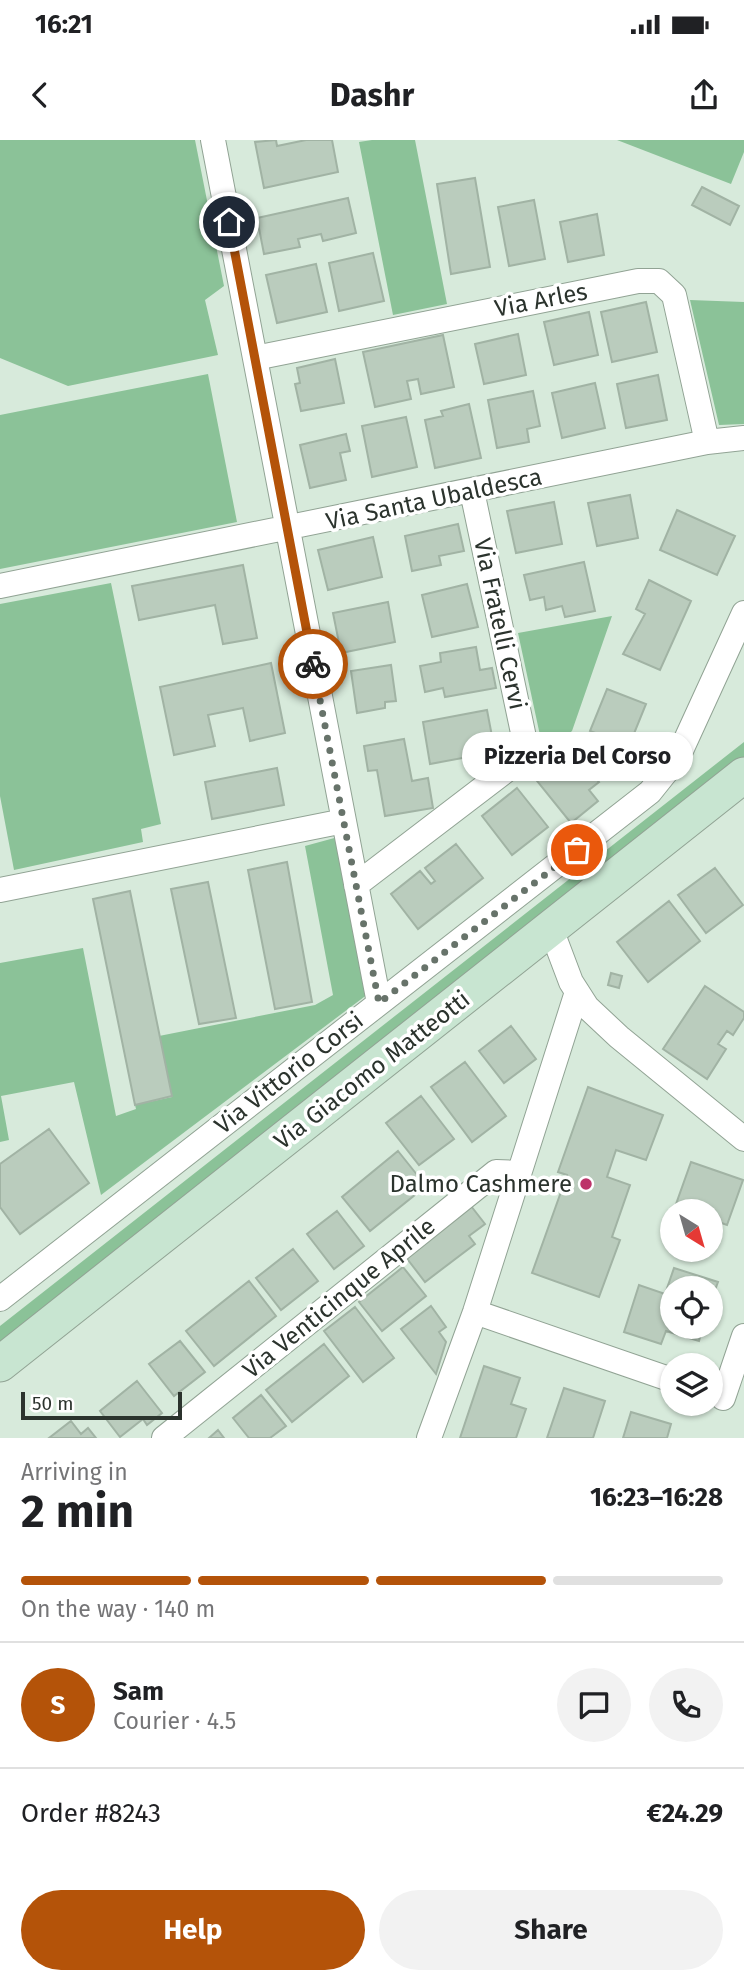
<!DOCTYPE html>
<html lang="en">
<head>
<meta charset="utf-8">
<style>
  :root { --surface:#fff; --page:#f2f2f2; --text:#202124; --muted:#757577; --line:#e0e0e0; --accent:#b45309 }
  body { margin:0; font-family:"Fira Sans",sans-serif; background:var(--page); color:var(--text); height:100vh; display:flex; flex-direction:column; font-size:26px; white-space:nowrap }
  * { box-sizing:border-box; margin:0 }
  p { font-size:23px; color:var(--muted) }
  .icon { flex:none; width:38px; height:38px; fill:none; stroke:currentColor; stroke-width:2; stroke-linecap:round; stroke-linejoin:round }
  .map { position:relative; height:1298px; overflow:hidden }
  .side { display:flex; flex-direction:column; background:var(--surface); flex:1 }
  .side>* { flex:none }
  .needle { width:46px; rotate:143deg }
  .buttons { position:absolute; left:660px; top:1059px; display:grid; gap:14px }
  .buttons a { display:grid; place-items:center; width:63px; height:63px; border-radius:50%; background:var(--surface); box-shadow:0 2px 5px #0004; font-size:35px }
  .scale { position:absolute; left:21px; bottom:18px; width:161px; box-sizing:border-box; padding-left:7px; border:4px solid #2b332d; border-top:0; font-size:19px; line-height:24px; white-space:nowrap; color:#2b332d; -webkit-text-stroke:5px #fff; paint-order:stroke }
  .pin { position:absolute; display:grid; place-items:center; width:60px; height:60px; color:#fff; margin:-30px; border:4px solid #fff; border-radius:50%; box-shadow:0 2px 7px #0007 }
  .courier { position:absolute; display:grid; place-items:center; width:70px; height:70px; margin:-35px; border:5px solid #b45309; border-radius:50%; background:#fff; color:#222; box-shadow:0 2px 9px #0007 }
  .bubble { position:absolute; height:49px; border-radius:24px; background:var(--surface); box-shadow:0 2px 5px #0004; font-size:23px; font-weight:700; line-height:49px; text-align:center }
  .head em { font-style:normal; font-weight:700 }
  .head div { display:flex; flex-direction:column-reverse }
  .head { display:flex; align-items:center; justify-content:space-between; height:119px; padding:0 21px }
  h1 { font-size:46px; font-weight:700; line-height:52px }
  .bar { display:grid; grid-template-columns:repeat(4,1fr); gap:10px 7px; align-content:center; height:84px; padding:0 21px }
  .bar i { height:9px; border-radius:5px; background:var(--line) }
  .bar .active { background:var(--accent) }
  .bar p { grid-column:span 4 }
  .line { display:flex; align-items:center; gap:18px; padding:0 21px; border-top:2px solid var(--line) }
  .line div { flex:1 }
  .round { display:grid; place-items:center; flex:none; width:74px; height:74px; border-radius:37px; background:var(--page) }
  .button { display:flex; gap:14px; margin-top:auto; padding:14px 21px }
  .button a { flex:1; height:80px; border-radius:42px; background:var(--accent); color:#fff; font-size:28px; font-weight:700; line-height:80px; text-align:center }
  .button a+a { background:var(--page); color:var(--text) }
  .status { display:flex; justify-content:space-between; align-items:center; height:49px; padding:0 35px; background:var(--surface); direction:ltr }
  .status svg { height:19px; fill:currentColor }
  header { display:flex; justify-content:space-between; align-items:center; height:91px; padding:0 21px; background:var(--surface); font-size:32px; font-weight:700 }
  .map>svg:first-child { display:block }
  .green { fill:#8bc298 }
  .building { fill:#baccbd; stroke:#a1b3a4; stroke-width:2 }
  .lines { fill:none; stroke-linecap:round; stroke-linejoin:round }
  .street-casing { stroke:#91a394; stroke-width:26 }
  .secondary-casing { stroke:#91a394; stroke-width:37 }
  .street { stroke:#fff; stroke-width:24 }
  .secondary { stroke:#c8e5d1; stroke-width:35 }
  .done { stroke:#67736a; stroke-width:7; stroke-dasharray:0 12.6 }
  .route { stroke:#b45309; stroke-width:9 }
  .poi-dot { fill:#bd3269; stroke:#fff; stroke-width:2.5 }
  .labels { text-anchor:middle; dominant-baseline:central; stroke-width:7; stroke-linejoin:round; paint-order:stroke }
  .street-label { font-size:24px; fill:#2b332d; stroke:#fff }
  .poi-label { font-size:24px; fill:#2b332d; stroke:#fff; text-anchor:end }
</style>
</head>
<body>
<div class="status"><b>16:21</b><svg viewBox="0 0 49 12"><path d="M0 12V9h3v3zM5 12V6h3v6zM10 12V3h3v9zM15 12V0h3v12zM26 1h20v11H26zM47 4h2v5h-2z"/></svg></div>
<header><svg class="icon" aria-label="back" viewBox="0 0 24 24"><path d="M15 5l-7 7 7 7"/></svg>Dashr<svg class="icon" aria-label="share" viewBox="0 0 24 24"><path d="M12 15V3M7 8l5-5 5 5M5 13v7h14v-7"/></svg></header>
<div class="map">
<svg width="744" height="1298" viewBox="0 0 744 1298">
  <rect width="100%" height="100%" fill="#d7eadb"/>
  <path class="green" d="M0 0H195L224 146 205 160 218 215 68 246 0 218Z
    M372 0H415L447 164 393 175 359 2Z
    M617 0H744V12L731 44Z
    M690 160 744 162V284L719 285Z
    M208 234 237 382 0 429V275Z
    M111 443 161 684 141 689 143 702 14 730 0 656V464Z
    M612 476 572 591 544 614 518 493Z
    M744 602V620L0 1207V1186Z
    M338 697 368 854 101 1055 74 942 1 956 9 1000 0 1002V823L83 808 116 976 136 969 135 965 172 957 159 896 315 865 333 855 305 706Z"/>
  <path class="building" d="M276 0 277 6 306 0H332L338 32 264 48 255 2Z
    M475 38 490 127 451 134 437 44Z
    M702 47 739 66 730 85 692 65Z
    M348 58 356 93 323 101 321 94 298 99 300 107 264 114 257 78Z
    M534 60 545 119 509 126 498 67Z
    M597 74 604 115 568 122 560 82Z
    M373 113 384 161 339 171 329 123Z
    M316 124 327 172 277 183 266 135Z
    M646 162 657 212 612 222 601 172Z
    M589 172 598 215 554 225 544 182Z
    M518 194 526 235 484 244 475 204Z
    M443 195 454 247 421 254 418 239 407 241 411 259 375 267 363 212Z
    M335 219 344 263 301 271 295 244 300 243 297 228Z
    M658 235 667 280 626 288 617 244Z
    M595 243 605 288 562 298 552 253Z
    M533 251 540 286 527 289 529 302 497 308 488 260Z
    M469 264 481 318 435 328 425 280 443 276 441 271Z
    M406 277 417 327 372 337 362 286Z
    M346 294 350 311 340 313 346 340 310 348 300 305Z
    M630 355 638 398 597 406 588 363Z
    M554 362 562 404 516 413 507 371Z
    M677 370 735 396 717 435 660 410Z
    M458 384 464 411 439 416 441 425 412 431 405 396Z
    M373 397 382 437 328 450 318 410Z
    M584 422 595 471 565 477 562 466 546 470 544 457 530 460 524 435Z
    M243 425 257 498 223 504 215 465 139 480 132 446Z
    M649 440 691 461 660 530 623 514 645 474 636 469Z
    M467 444 478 487 432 497 422 455Z
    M388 462 395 502 341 513 333 473Z
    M476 507 480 530 492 528 496 548 445 557 443 548 425 552 420 526 441 522 440 513Z
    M271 523 285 593 250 601 243 568 208 575 215 606 174 615 160 547Z
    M391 525 396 561 385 562V568L357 573 351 531Z
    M607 549 646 564 629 606 590 591Z
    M487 570 495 612 430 624 423 582Z
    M404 599 412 641 428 638 433 668 385 676 377 630 368 631 364 606Z
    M573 611 599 642 589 650 598 661 571 683 537 641Z
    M277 628 284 665 212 679 205 642Z
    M517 648 548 687 512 715 482 676Z
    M456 704 483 738 418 789 391 754 420 731 431 744 435 741 425 728Z
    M287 722 312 862 275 869 248 730Z
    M715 728 743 765 706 793 678 755Z
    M208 742 236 878 199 884 171 749Z
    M130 751 172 956 135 965 93 759Z
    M669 761 700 801 648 842 617 802Z
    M611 833 622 836 619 848 608 845Z
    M705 846 744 872V878L733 895 727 891 718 904 726 909 707 939 663 909Z
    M511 886 536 919 504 943 479 911Z
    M465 922 506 976 472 1002 431 947Z
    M588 947 663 975 646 1020 616 1010 607 1037 630 1045 612 1097 620 1100 599 1157 532 1133 567 1035 558 1032Z
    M421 956 454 999 419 1025 386 983Z
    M49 989 89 1043 20 1094 0 1067V1024Z
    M398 1011 426 1046 370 1091 342 1057Z
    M691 1022 743 1040 727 1085 710 1079V1071H686L675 1067Z
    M471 1066 485 1084 469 1096 475 1104 425 1142 405 1116Z
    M337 1071 364 1106 334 1129 307 1094Z
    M293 1109 318 1141 281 1170 256 1138Z
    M403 1127 426 1156 382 1191 359 1162Z
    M674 1128 718 1142 710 1164V1148H672V1186H703L699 1201 666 1191 661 1204 624 1192 639 1145 665 1154Z
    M249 1141 276 1176 214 1226 186 1191Z
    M431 1166 446 1187 439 1192 446 1202 436 1234 401 1189Z
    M355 1167 394 1218 363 1242 324 1191Z
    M180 1201 205 1232 174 1256 149 1224Z
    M324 1204 349 1236 292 1282 266 1250Z
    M484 1226 520 1238 511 1264 526 1269 516 1298H460Z
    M137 1241 162 1273 147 1285 143 1279 120 1297 100 1271Z
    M564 1248 605 1261 593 1298H547Z
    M261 1255 286 1286 270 1298H249L233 1278Z
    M631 1272 671 1284 667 1298H623Z
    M71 1281 81 1294 88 1288 96 1298H49Z
    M218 1290 224 1298H209Z"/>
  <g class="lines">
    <g class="street-casing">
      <path id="street" d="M213 0 379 863
        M255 218 638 141H659L674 155 707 302
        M0 446 707 302 744 298
        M356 745 517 622 526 607 472 351
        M0 750 344 681
        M551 789 571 842 587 867 619 897 744 999
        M0 1159 650 652 678 617 744 473
        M475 1172 672 1240
        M723 1258 744 1196
        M164 1298 496 1032 518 1033
        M429 1298 475 1172 577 852"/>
    </g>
    <g class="secondary-casing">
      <path id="secondary" d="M0 1224 744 635"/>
    </g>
    <use href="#street" class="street"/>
    <use href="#secondary" class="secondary"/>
  </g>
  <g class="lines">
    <path class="done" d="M313 524 379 863 577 710"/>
    <path class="route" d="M229 82 313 524"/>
  </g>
  <circle class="poi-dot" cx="586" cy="1044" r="7"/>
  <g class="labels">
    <g class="street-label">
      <text transform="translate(541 160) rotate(-11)">Via Arles</text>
      <text transform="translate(434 359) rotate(-12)">Via Santa Ubaldesca</text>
      <text transform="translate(500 484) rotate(78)">Via Fratelli Cervi</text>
      <text transform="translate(372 930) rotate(-38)">Via Giacomo Matteotti</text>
      <text transform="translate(289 933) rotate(-38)">Via Vittorio Corsi</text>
      <text transform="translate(339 1158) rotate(-39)">Via Venticinque Aprile</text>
    </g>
    <g class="poi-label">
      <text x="572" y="1044">Dalmo Cashmere</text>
    </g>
  </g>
</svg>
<div class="buttons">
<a><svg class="needle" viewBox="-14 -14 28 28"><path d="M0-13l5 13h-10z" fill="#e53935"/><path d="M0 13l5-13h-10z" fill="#757577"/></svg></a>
<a><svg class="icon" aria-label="locate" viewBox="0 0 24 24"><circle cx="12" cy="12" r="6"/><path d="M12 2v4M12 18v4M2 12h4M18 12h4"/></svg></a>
<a><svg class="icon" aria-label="layers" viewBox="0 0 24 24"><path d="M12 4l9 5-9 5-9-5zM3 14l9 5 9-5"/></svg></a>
</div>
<div class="scale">50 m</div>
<div class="pin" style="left:577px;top:710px;background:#ea580c"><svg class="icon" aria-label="bag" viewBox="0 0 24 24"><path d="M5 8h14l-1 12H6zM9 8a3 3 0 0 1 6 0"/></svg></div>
<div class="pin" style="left:229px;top:82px;background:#1f2937"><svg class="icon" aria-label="home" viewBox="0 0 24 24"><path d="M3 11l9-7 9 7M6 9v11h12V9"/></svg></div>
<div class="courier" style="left:313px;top:524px"><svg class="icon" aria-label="bike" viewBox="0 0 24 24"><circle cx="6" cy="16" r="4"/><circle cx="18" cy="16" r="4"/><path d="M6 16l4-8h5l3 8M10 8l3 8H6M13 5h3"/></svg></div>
<div class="bubble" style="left:462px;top:592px;width:231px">Pizzeria Del Corso</div>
</div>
<section class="side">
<div class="head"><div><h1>2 min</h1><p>Arriving in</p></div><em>16:23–16:28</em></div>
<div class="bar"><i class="active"></i><i class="active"></i><i class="active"></i><i></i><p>On the way · 140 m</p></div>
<div class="line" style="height:126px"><b class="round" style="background:var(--accent);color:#fff">S</b><div><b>Sam</b><p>Courier · 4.5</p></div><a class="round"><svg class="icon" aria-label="chat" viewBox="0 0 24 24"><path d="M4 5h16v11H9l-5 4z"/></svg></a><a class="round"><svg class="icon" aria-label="phone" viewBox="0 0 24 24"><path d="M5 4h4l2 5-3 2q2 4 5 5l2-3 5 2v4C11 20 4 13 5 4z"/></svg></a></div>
<div class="line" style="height:91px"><div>Order #8243</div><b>€24.29</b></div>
<div class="button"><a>Help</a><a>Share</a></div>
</section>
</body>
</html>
